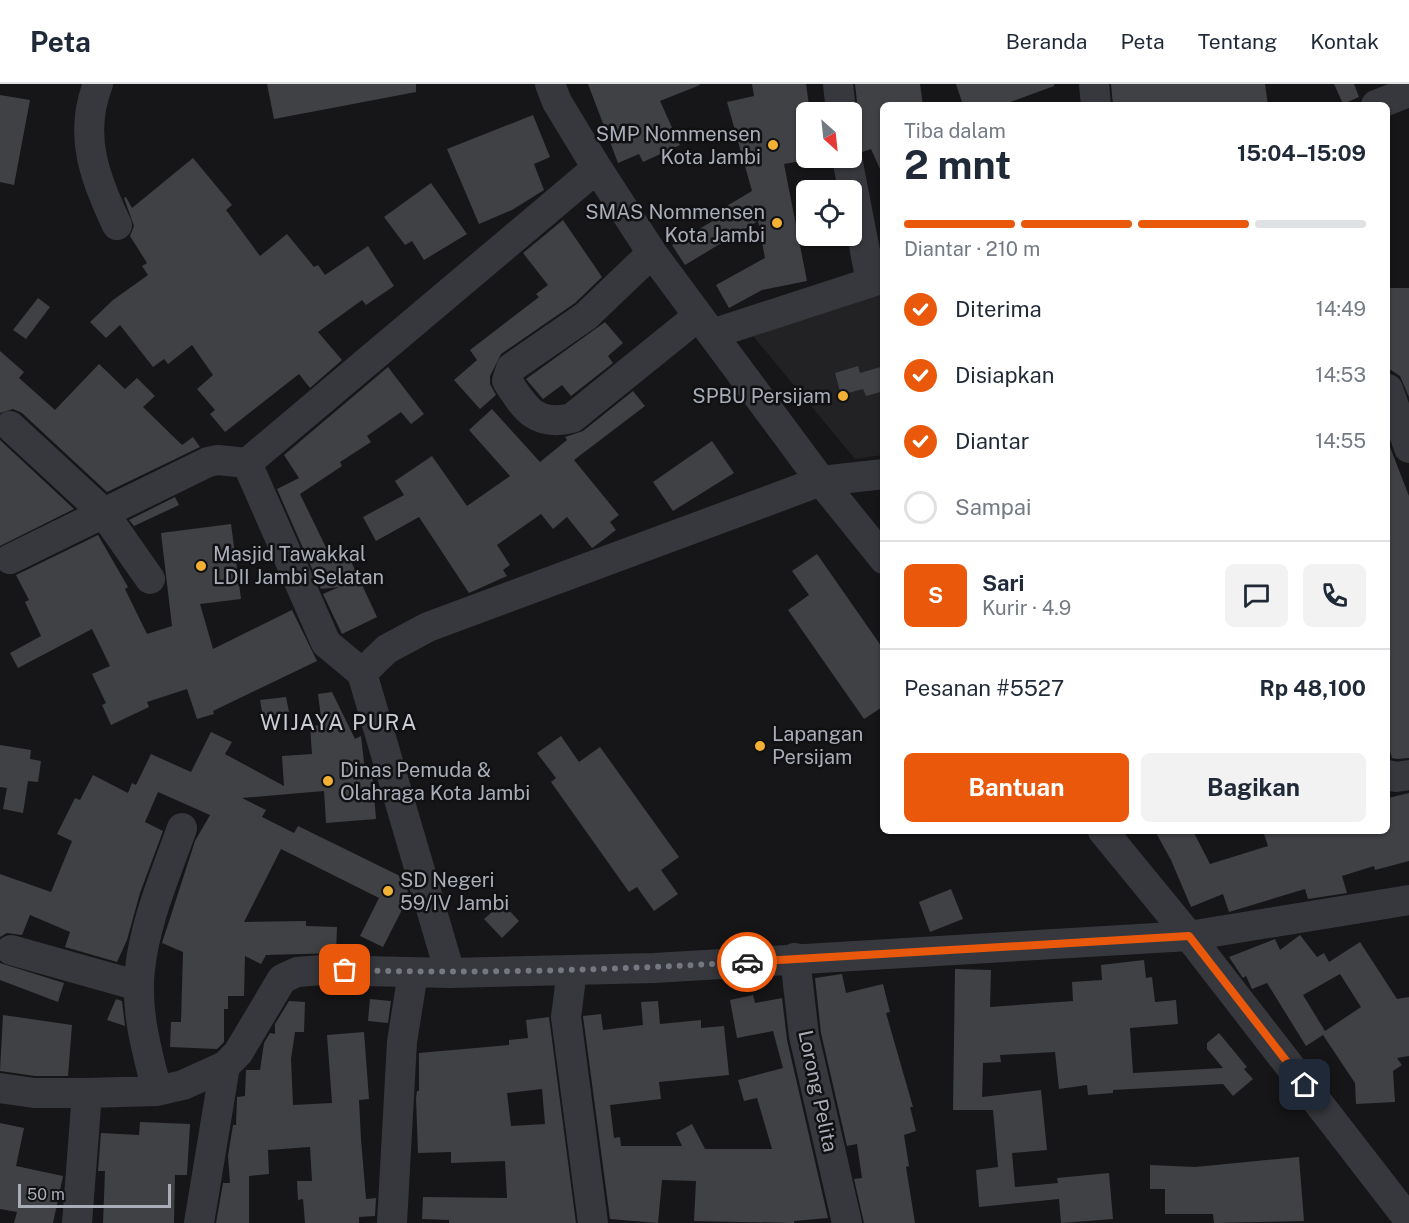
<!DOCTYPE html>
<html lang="id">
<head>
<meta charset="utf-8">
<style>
  :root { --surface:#fff; --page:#f2f2f3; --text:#1f2937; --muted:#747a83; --line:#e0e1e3; --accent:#ea580c }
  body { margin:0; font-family:"Public Sans",sans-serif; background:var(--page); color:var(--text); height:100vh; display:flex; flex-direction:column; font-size:22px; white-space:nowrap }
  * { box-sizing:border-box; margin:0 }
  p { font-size:20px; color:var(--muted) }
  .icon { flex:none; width:33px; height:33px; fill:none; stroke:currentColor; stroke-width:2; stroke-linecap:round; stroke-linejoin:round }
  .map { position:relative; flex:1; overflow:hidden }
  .details { position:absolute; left:880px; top:18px; width:510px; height:732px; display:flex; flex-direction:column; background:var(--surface); border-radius:9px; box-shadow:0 2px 4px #0004 }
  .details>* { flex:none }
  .needle { width:39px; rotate:153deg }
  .buttons { position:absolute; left:796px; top:18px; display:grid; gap:12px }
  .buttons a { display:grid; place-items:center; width:66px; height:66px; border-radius:9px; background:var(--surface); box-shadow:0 2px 4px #0004; font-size:30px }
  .scale { position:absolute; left:18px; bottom:15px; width:153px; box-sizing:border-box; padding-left:6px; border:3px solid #a8adb8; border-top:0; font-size:16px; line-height:21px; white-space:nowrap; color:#a8adb8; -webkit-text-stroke:4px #111113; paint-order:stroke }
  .pin { position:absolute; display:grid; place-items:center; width:51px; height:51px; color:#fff; margin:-26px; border-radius:12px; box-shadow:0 3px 9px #0006 }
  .courier { position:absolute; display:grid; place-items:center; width:60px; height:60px; margin:-30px; border:4px solid #ea580c; border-radius:50%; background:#fff; color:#222; box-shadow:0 2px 8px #0007 }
  .summary em { font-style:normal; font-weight:700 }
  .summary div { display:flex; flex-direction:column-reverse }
  .summary { display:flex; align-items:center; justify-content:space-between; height:102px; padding:0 24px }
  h1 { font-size:39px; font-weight:700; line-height:45px }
  .bar { display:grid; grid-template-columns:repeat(4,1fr); gap:9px 6px; align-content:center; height:72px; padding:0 24px }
  .bar i { height:8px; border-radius:4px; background:var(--line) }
  .bar .current { background:var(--accent) }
  .bar p { grid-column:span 4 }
  .line { display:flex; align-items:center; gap:15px; padding:0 24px; border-top:2px solid var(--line) }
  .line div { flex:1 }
  .round { display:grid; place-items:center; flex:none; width:63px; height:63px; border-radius:9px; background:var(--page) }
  ol { padding:0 24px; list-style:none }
  li { display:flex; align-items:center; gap:18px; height:66px }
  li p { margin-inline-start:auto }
  li .icon { padding:6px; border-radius:50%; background:var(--accent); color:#fff; stroke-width:4 }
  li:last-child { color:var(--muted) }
  li i { width:33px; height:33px; border:3px solid var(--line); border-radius:50% }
  .button { display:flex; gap:12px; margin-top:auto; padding:12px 24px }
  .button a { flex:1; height:69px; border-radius:9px; background:var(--accent); color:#fff; font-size:24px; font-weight:700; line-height:69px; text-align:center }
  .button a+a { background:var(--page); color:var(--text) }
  header { display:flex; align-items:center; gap:36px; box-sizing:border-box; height:84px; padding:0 30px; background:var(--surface); border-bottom:2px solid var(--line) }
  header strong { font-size:28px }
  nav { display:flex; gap:33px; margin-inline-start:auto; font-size:21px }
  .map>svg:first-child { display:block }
  .built { fill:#222225 }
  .building { fill:#404145; fill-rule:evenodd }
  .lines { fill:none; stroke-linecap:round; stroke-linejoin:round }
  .minor { stroke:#37383d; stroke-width:30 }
  .done { stroke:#757880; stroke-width:6; stroke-dasharray:0 10.8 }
  .route { stroke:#ea580c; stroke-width:8 }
  .poi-dot { fill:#f2b134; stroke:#111113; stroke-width:2 }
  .labels { text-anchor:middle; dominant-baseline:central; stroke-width:5; stroke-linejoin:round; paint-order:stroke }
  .poi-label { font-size:20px; fill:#a8adb8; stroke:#111113; text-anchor:start }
  .street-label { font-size:20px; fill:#a8adb8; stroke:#111113 }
  .quarter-label { font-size:22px; letter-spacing:1.5px; fill:#c9ccd4; stroke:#111113 }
</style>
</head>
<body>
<header>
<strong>Peta</strong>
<nav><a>Beranda</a><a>Peta</a><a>Tentang</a><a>Kontak</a></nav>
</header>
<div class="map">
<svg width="1409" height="1139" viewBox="0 0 1409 1139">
  <rect width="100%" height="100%" fill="#161618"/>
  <path class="built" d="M883 207V371L855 375 753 252Z"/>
  <path class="building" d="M267 0H416V8L274 35Z
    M588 0H699L700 1 660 17 680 61 643 78 639 70 618 79Z
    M752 0H806L810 28H807V76L784 80 807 197 762 206 729 224 716 201 765 174 758 137 685 181 672 161 728 128 725 123 752 107 727 18 754 12Z
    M855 0H920L923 21H884V94L871 65 862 68 852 58V41L858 27Z
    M956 0H1054V2L1002 21H963Z
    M1111 0H1265L1268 21H1113Z
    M1334 0H1354L1359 13 1343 20Z
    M0 11 30 16 14 101 0 98Z
    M533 31 550 73 534 80 544 106 512 126 479 140 447 65Z
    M193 74 232 121 226 126 260 172 287 150 314 183 318 181 325 191 368 162 394 202 366 221 362 216 318 248 342 276 310 304 299 290 225 348 210 330 215 326 197 305 213 291 192 261 168 280 164 275 153 283 120 241 106 254 90 238 113 216 148 191 142 182 147 179 130 152 134 142 124 114 126 113 132 124Z
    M431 99 467 150 424 176 412 157 405 161 384 133Z
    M563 136 602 193 575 219 501 270 490 292V300L496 311 480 325 454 296 477 276 470 266 539 213 536 210 548 201 523 169Z
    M1388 204H1409V313L1400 292 1391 286 1388 287Z
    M38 214 50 223 26 255 13 246Z
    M605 238 623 259 608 272 613 279 571 312 562 301 543 315 526 295Z
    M0 267 24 288 19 294 55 326 99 280 125 305 137 294 155 312 143 323 182 361 193 353 200 363 107 408 22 329 13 325 0 329Z
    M858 282 860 289 884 282V307L866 312 863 305 841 311 835 289Z
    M388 283 424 330 411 340 401 328 367 352 371 358 340 378 342 382 300 410 333 478 348 471 377 533 342 550 323 510 339 503 321 505 277 405 299 394 284 371Z
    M633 307 645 322 574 376 619 431 610 438 616 446 595 462 592 464 567 433 553 445 541 430 497 461 510 481 503 486 507 492 469 509 419 433 376 457 363 433 404 411 395 397 432 372 467 422 510 392 469 346 492 325 540 378 567 356 565 353 583 347Z
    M0 356 74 425 0 462Z
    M712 357 734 389 673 427 653 398Z
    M1388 358 1409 412V674L1397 675 1392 674 1388 660Z
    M175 413 179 421 134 442 129 436Z
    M231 440 241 515 200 520 213 565 292 526 317 577 213 627 214 630 197 635 187 605 147 618 149 623 111 641 102 621 106 619 92 590 110 582 92 545 18 584 10 569 41 552 25 518 29 516 16 491 98 451 128 503 125 505 147 550 172 542 161 449Z
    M817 470 884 566V622L864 635 788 526 809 511 792 487Z
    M332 608 355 655 361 652 365 687H372L376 735 326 739 324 707 242 714 266 726 262 733 294 749 298 742 404 794 409 812 383 863 360 852 379 814 281 765 244 838 306 837V842L337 843 336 869 266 871 261 880 245 872 244 912H228V925H224V958L217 965 170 963 171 938H181L183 868 162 859 195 757 210 731 158 708 145 738 163 747 140 809 127 856 117 878 65 863 70 848 30 831 22 851 7 849 0 853V790L51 808 72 757 57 750 75 714 80 716 93 691 128 709 132 699 136 701 151 670 191 688 211 648 232 658 225 670 284 702 282 672 312 670 310 642 322 641 318 610Z
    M286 613 289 628 263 633 260 616Z
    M561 652 579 678 600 663 679 773 661 786 678 810 654 827 637 803 629 808 551 698 556 694 537 669Z
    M0 661 31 666 30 675 41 677 38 698 28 697 23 729 3 725 7 704 0 703Z
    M1409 709V777L1375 786 1374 782 1342 792 1347 809 1308 815 1305 805 1229 828 1223 810 1191 823 1171 776 1155 747H1193L1210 780 1268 762 1263 747H1388V714Z
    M951 805 963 835 930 848 919 818Z
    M502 819 519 837 502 854 484 835Z
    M1300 851 1317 873 1324 869 1329 878 1360 858 1397 915 1409 913V972L1397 974 1402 981 1393 987 1395 1018 1356 1020 1355 999 1323 951 1306 962 1267 899 1252 905 1246 892 1243 894 1229 873 1275 855 1280 866ZM1340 890 1361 923 1325 947 1303 911Z
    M1144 876 1146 894 1152 893 1155 918 1176 916 1178 940 1130 944 1133 989 1223 984 1207 965V959L1219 949 1247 983 1244 985 1253 995 1233 1012 1223 1000 1113 1006V1009L1088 1011 1087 1001 1059 1005 1055 968 1000 971 1001 978 983 979 982 1013 1041 1006 1047 1066 1012 1069 1015 1103 1058 1099 1057 1094 1109 1089 1113 1135 1061 1139 1059 1115 979 1123 976 1086 998 1083 993 1026H953L955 885 991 886 990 923 1073 917 1072 898 1102 896 1101 881Z
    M0 879 64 899 58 918 0 896Z
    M842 890 846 909 883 900 890 928 886 929 913 1023H910L916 1047 904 1051 909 1082 906 1083 915 1139H864L854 1095 862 1094 857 1060 847 1062 821 949 815 894Z
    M753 911 755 919 782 914 787 956 828 1134 794 1137V1139L694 1137 696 1097 662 1096 658 1139 610 1135 583 932 601 930 603 946 643 941 641 918 658 917 660 940 701 936V944L724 942 729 991 659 998 661 1015 610 1021 614 1054 620 1053 621 1062H682L676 1049 692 1040 705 1065H772L757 1014 744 1017 738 996 783 984 773 947 737 954 730 916Z
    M116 915 122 917 125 942 107 936Z
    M370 915 391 917 388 939 368 937Z
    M289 917 305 918 304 948H295L291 975 293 1021 332 1019 327 951 364 948 369 1015 359 1016 361 1055 366 1115 376 1114 375 1132 359 1133V1139H305L303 1115 298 1116 297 1097H312L310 1063 268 1066 269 1090 249 1092V1139H216L223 1099H230L228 1072 233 1041H236L237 1013 245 1012 246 986H260L264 959 270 949 275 950V940Z
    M3 931 72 941 68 992H35L0 987Z
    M549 933 576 1139H449V1136L422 1135 423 1113 507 1114 505 1077 451 1079V1068L418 1069 416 1014 417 1007H419V969L509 961V956L528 954 526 936ZM542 1005 545 1040 511 1042 507 1009Z
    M140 1038 190 1040 187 1091H175L174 1139H103L105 1087H98L101 1049 139 1051Z
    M0 1039 24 1044 16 1082 63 1092 53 1139H14L17 1128 0 1125Z
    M1299 1073 1304 1137 1214 1139 1213 1130H1165V1105H1150V1081L1195 1083Z"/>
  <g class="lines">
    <path class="minor" d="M98 0C78 51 95 95 117 141
      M550 0 557 18 597 84 652 169 821 397 884 475
      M838 0 841 28
      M1094 0 1096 21
      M1376 21 1409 8
      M847 74 871 198
      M652 169 586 232 511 284 507 297C525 324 535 343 572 334L697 233
      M712 250 884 194
      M1388 305 1409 364
      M10 342 103 428 150 495
      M10 475 208 378 218 376 247 379
      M362 589 387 565 428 543 821 397 884 390
      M1388 691 1396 693 1409 691
      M1103 747 1189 852 1409 1136
      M11 866 139 902
      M795 874 804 952 847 1139
      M572 886 566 933 593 1139
      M450 889 362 589 326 559 247 379 597 84
      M0 1004 34 1009H87L157 1007 183 1001 225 982 238 969 282 895 297 888 322 886 450 889 654 884 1189 852 1409 816
      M157 1007C147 967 135 927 140 885 145 837 166 790 182 744
      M77 1139 87 1009
      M199 1139 225 982
      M392 1139 402 958 413 889"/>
  </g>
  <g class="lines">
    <path class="done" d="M345 886C479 890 613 886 747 878"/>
    <path class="route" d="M747 878 1189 852 1305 1001"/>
  </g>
  <g class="poi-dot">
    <circle cx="773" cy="61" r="6"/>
    <circle cx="777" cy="139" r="6"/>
    <circle cx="843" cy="312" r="6"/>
    <circle cx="201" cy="482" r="6"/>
    <circle cx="760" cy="662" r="6"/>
    <circle cx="328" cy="697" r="6"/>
    <circle cx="388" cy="807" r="6"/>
  </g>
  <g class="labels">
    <g class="poi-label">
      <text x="761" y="50" text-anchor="end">SMP Nommensen<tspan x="761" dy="23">Kota Jambi</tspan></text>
      <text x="765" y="128" text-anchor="end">SMAS Nommensen<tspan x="765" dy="23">Kota Jambi</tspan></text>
      <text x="831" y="312" text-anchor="end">SPBU Persijam</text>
      <text x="213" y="470">Masjid Tawakkal<tspan x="213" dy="23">LDII Jambi Selatan</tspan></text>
      <text x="772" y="650">Lapangan<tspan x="772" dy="23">Persijam</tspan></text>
      <text x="340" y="686">Dinas Pemuda &amp;<tspan x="340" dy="23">Olahraga Kota Jambi</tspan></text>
      <text x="400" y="796">SD Negeri<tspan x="400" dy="23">59/IV Jambi</tspan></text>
    </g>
    <g class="street-label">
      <text transform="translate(818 1007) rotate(78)">Lorong Pelita</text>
    </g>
    <g class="quarter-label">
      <text x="339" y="638">WIJAYA PURA</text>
    </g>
  </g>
</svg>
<div class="buttons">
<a><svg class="needle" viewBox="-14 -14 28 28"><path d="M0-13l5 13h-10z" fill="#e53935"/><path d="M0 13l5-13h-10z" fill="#747a83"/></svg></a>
<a><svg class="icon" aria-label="locate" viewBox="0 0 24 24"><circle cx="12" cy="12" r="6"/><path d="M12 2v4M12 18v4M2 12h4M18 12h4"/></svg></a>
</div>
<div class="scale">50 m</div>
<div class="pin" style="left:345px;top:886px;background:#ea580c"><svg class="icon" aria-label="bag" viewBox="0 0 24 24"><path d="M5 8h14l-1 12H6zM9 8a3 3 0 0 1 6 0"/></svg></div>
<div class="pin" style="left:1305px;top:1001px;background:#1f2937"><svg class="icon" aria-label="home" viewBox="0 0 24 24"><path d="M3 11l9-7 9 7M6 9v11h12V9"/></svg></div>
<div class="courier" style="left:747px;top:878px"><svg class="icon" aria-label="car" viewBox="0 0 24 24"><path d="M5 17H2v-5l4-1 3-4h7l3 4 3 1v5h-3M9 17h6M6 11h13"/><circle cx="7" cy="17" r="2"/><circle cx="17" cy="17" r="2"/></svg></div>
<section class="details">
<div class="summary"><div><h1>2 mnt</h1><p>Tiba dalam</p></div><em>15:04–15:09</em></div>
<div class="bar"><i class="current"></i><i class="current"></i><i class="current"></i><i></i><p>Diantar · 210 m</p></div>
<ol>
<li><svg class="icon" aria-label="check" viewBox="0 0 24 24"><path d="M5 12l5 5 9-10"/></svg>Diterima<p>14:49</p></li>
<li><svg class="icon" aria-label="check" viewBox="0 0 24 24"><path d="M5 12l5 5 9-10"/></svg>Disiapkan<p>14:53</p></li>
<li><svg class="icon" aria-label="check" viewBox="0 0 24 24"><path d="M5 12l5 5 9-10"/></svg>Diantar<p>14:55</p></li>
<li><i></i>Sampai</li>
</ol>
<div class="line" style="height:108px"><b class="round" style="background:var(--accent);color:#fff">S</b><div><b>Sari</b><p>Kurir · 4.9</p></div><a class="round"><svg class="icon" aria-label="chat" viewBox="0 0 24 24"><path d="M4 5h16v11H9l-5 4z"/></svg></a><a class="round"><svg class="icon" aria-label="phone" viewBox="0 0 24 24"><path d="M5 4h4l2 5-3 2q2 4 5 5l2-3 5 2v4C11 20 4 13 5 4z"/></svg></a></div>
<div class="line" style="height:78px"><div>Pesanan #5527</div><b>Rp 48,100</b></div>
<div class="button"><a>Bantuan</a><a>Bagikan</a></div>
</section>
</div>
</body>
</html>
